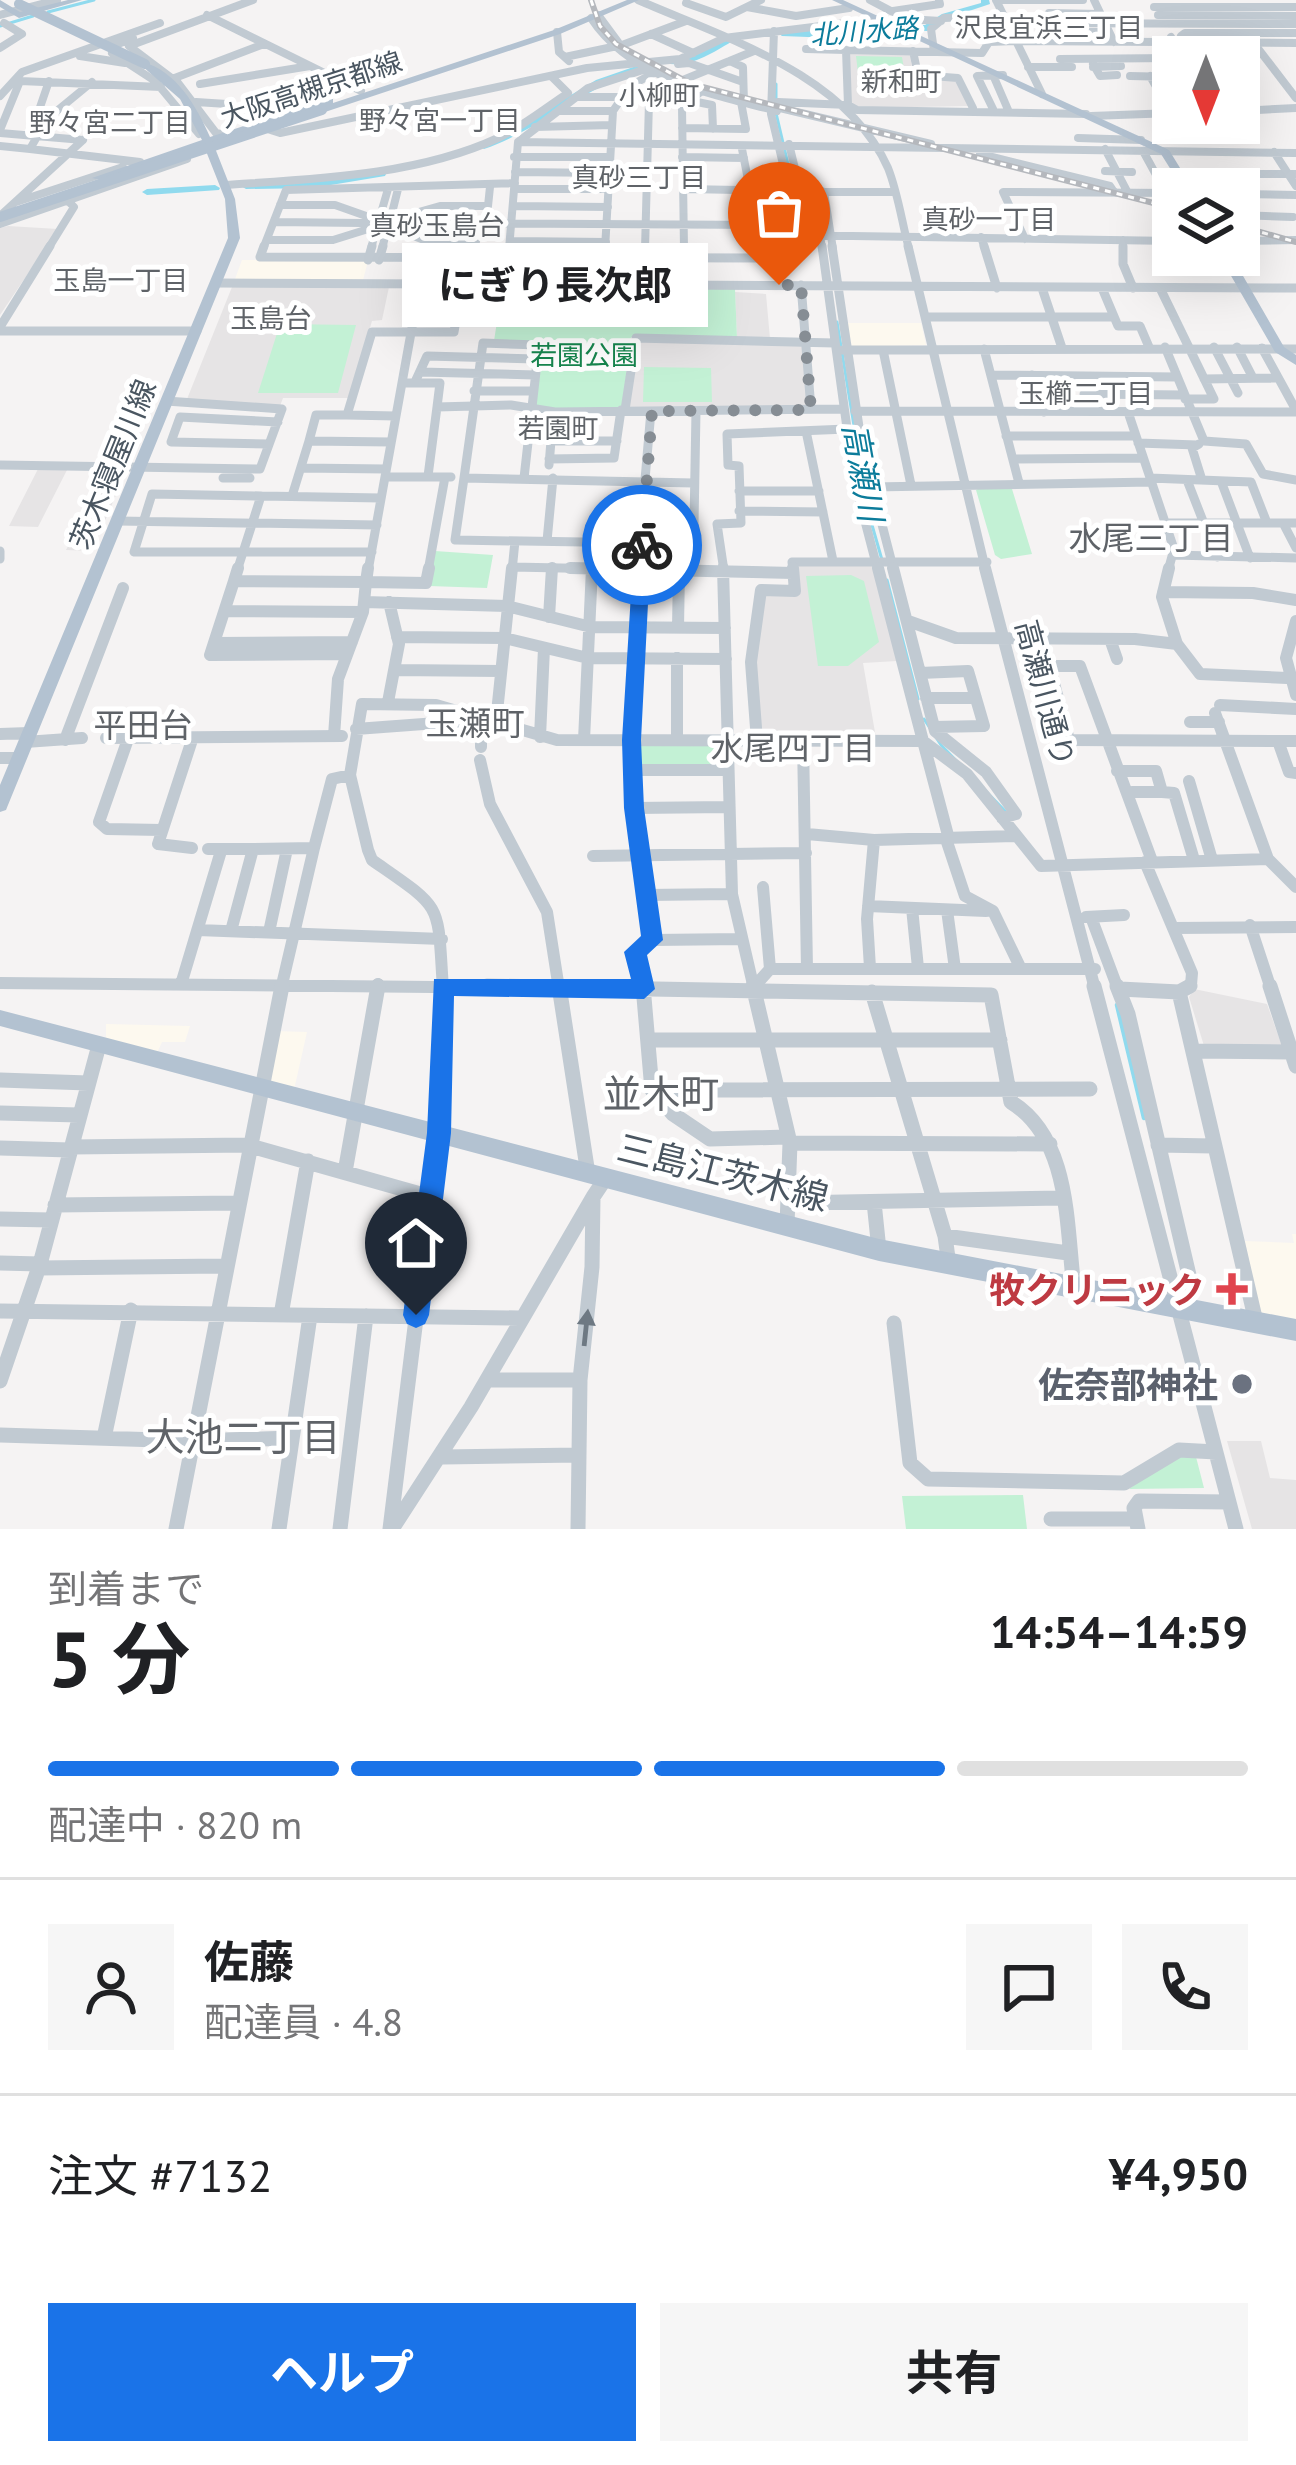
<!DOCTYPE html>
<html lang="ja">
<head>
<meta charset="utf-8">
<style>
  :root { --surface:#fff; --page:#f6f6f6; --text:#202124; --muted:#757577; --line:#e0e0e0; --accent:#1a73e8 }
  body { margin:0; font-family:"PT Sans","Noto Sans JP",sans-serif; background:var(--page); color:var(--text); height:100vh; display:flex; flex-direction:column; font-size:45px; white-space:nowrap }
  * { box-sizing:border-box; margin:0 }
  p { font-size:39px; color:var(--muted) }
  .icon { flex:none; width:66px; height:66px; fill:none; stroke:currentColor; stroke-width:2; stroke-linecap:round; stroke-linejoin:round }
  .map { position:relative; height:1529px; overflow:hidden }
  .sheet { display:flex; flex-direction:column; background:var(--surface); flex:1 }
  .sheet>* { flex:none }
  .needle { width:78px; rotate:180deg }
  .tools { position:absolute; left:1152px; top:36px; display:grid; gap:24px }
  .tools a { display:grid; place-items:center; width:108px; height:108px; border-radius:0px; background:var(--surface); box-shadow:0 12px 48px #0002; font-size:60px }
  .pin { position:absolute; display:grid; place-items:center; width:102px; height:102px; color:#fff; margin:-123px -51px; border-radius:50% 50% 50% 0; rotate:-45deg; box-shadow:0 0 12px #0007 }
  .pin .icon { rotate:45deg }
  .courier { position:absolute; display:grid; place-items:center; width:120px; height:120px; margin:-60px; border:9px solid #1a73e8; border-radius:50%; background:#fff; color:#222; box-shadow:0 3px 15px #0007 }
  .bubble { position:absolute; height:84px; border-radius:0px; background:var(--surface); box-shadow:0 12px 48px #0002; font-size:39px; font-weight:700; line-height:84px; text-align:center }
  .head em { font-style:normal; font-weight:700 }
  .head div { display:flex; flex-direction:column-reverse }
  .head { display:flex; align-items:center; justify-content:space-between; height:204px; padding:0 48px }
  h1 { font-size:78px; font-weight:700; line-height:90px }
  .bar { display:grid; grid-template-columns:repeat(4,1fr); gap:18px 12px; align-content:center; height:144px; padding:0 48px }
  .bar i { height:15px; border-radius:9px; background:var(--line) }
  .bar .current { background:var(--accent) }
  .bar p { grid-column:span 4 }
  .line { display:flex; align-items:center; gap:30px; padding:0 48px; border-top:3px solid var(--line) }
  .line div { flex:1 }
  .round { display:grid; place-items:center; flex:none; width:126px; height:126px; border-radius:0px; background:var(--page) }
  .cta { display:flex; gap:24px; margin-top:auto; padding:24px 48px }
  .cta a { flex:1; height:138px; border-radius:0px; background:var(--accent); color:#fff; font-size:48px; font-weight:700; line-height:138px; text-align:center }
  .cta a+a { background:var(--page); color:var(--text) }
  .map>svg:first-child { display:block }
  .commercial { fill:#fdf9ef }
  .education { fill:#e6e4e5 }
  .green { fill:#c3f1d5 }
  .lines { fill:none; stroke-linecap:round; stroke-linejoin:round }
  .stream-far1 { stroke:#90daee; stroke-width:3 }
  .stream { stroke:#90daee; stroke-width:4.5 }
  .river { fill:#90daee; fill-rule:evenodd }
  .minor-far3 { stroke:#c1cad2; stroke-width:8 }
  .minor-far2 { stroke:#c1cad2; stroke-width:9 }
  .minor-far1 { stroke:#c1cad2; stroke-width:12 }
  .minor { stroke:#c1cad2; stroke-width:15 }
  .major { fill:#b3c2d1; fill-rule:evenodd }
  .rail-casing { stroke:#b5b8bd; stroke-width:6 }
  .rail { stroke:#fff; stroke-width:3; stroke-dasharray:6; stroke-linecap:butt }
  .major-bridge { stroke:#b3c2d1; stroke-width:10 }
  .oneway { fill:#6e7983 }
  .route { fill:#1a73e8 }
  .done { stroke:#868d94; stroke-width:12; stroke-dasharray:0 21.6 }
  .health-dot { fill:#e0444e; stroke:#fff; stroke-width:4.5 }
  .worship-dot { fill:#6b7280; stroke:#fff; stroke-width:4.5 }
  .labels { text-anchor:middle; dominant-baseline:central; stroke-width:10; stroke-linejoin:round; paint-order:stroke }
  .far-neighbourhood-label { font-size:27px; fill:#5f6368; stroke:#fff }
  .far-water-label { font-size:27px; font-style:italic; fill:#0c7c9b; stroke:#fff }
  .far-street-label { font-size:27px; fill:#4a5661; stroke:#fff }
  .far-park-label { font-size:27px; fill:#17864f; stroke:#fff }
  .street-label { font-size:30px; fill:#4a5661; stroke:#fff }
  .water-label { font-size:33px; font-style:italic; fill:#0c7c9b; stroke:#fff }
  .neighbourhood-label { font-size:33px; fill:#5f6368; stroke:#fff }
  .near-street-label { font-size:36px; fill:#4a5661; stroke:#fff }
  .near-health-label { font-size:36px; font-weight:bold; fill:#be3a42; stroke:#fff; text-anchor:end }
  .near-worship-label { font-size:36px; font-weight:bold; fill:#5b616d; stroke:#fff; text-anchor:end }
  .near-neighbourhood-label { font-size:39px; fill:#5f6368; stroke:#fff }
</style>
</head>
<body>
<div class="map">
<svg width="1296" height="1529" viewBox="0 0 1296 1529">
  <rect width="100%" height="100%" fill="#f5f3f3"/>
  <path class="commercial" d="M242 260 368 261 363 280 235 279Z
    M847 323H921L926 345 852 347Z
    M106 1024 190 1026 185 1042H162L157 1053 106 1040Z
    M275 1031 307 1032 294 1090 263 1082Z
    M1292 1234H1296V1320L1260 1313 1245 1241 1294 1243Z"/>
  <path class="education" d="M849 53 910 54 913 76 956 78 969 106 859 108 851 104Z
    M8 226 58 229 0 315V228Z
    M232 287H389L382 320 372 321 349 398H283L280 406 187 399Z
    M735 292 766 294 770 339 737 338Z
    M639 341 805 344 807 408H633L628 406Z
    M38 469 67 470 38 527 9 526Z
    M102 481H122L92 551 66 550Z
    M797 564H876L897 661 863 663 876 738H758L753 661 762 593 798 594Z
    M1194 989 1267 1004 1283 1049H1205L1189 997Z
    M1227 1441H1261L1270 1478 1296 1480V1529H1252Z"/>
  <path class="green" d="M856 56 902 57 905 75 898 76 899 87 860 90Z
    M502 289H735L737 338 631 337 622 409 535 408 540 342 494 341Z
    M280 324 356 325 338 393H258Z
    M644 367 711 368 712 402H643Z
    M982 487 1012 489 1032 554 1001 559 995 555 976 490Z
    M435 551 493 555 487 588 429 586Z
    M851 575 864 581 879 642 848 666H818L806 576Z
    M638 744 720 745 724 766 635 765Z
    M1195 1453 1204 1488 1129 1489 1169 1459Z
    M1023 1495 1027 1529H906L902 1496Z"/>
  <g class="lines">
    <path class="stream-far1" d="M48 12 94 0
      M0 26 33 16
      M776 84V113L792 181
      M817 193 820 212
      M837 322 868 511 882 560
      M887 580 918 699
      M924 719 941 745 1008 814"/>
    <path class="stream" d="M1117 1005 1144 1118"/>
    <path class="river" d="M981 0H989L990 4 948 18 927 31 895 30 859 39 782 36 778 33 782 30 859 33 895 24 925 25 942 14 981 3Z
      M723 40 731 42C711 54 687 69 665 63L683 59Z
      M642 64 645 65V69C586 85 542 129 484 149L479 146 521 125 596 80Z
      M381 171 386 174 385 176 313 188 246 189 241 186 246 183 313 182Z
      M215 185 220 188 219 190 147 195 142 192 147 189Z"/>
    <path class="minor-far3" d="M638 0C725 38 846 74 888 168 898 193 902 223 909 249
      M870 0 906 19 941 21
      M996 0 1042 94
      M996 0H1083
      M1094 0 1114 42
      M686 3 726 17 761 0
      M747 7 796 16 849 8
      M1154 7H1296
      M893 11 940 4 939 0
      M1049 13 1099 14
      M0 15 57 0
      M207 15 361 91
      M598 15 618 42
      M1158 15 1296 16
      M591 18C631 79 710 94 777 111
      M1024 23 1296 24
      M774 31 771 114 787 181 815 198 822 249
      M557 32 559 52 569 61
      M1071 32H1108
      M651 34 693 53
      M1171 37 1183 57
      M133 38 118 44 112 53 155 81 199 134
      M1253 42 1296 98
      M1185 43 1181 36 1185 33H1296
      M0 48 22 34 4 23
      M806 49 846 50
      M913 51 918 75 958 78 973 108
      M934 51 931 29 944 18 967 17
      M80 56 125 63
      M565 57 622 45 686 21
      M1060 59 1173 58
      M730 61 743 67 744 103
      M678 64 689 63 743 82
      M1093 64 1100 76 1117 75
      M1028 67H1072
      M1093 67 1121 66
      M993 75 1009 112
      M1130 76 1173 77
      M1150 76 1171 113
      M1239 78 1256 79
      M172 79 264 44
      M20 81 161 87
      M49 81 37 116H52
      M92 82 47 119 30 149 140 162
      M200 84 310 66
      M0 96 22 72 160 23
      M578 97H618
      M687 100 712 105 713 129
      M196 102 227 104
      M778 102 848 105 857 110 1086 114
      M278 104 306 108
      M848 105 846 50 982 53 989 42 1015 41 1296 43
      M780 108 931 144
      M560 111H613
      M994 111 977 76 1003 75
      M1239 111 1296 108
      M1091 116 1173 113
      M258 126 280 133 587 68 680 59 724 38 878 19
      M535 127 612 125
      M682 128 746 129 741 102
      M0 130 20 81
      M0 133 83 140
      M225 135 216 133 178 83 129 46 253 0
      M1078 138 1141 140
      M518 142 1296 153
      M789 144 798 181 824 192 833 249
      M0 146 30 149
      M742 149 750 190
      M1105 149 1128 193
      M1143 151 1166 193
      M1274 152 1296 186
      M980 154 1110 186 1114 192
      M514 157H610
      M682 157 744 158
      M1105 171 1132 172
      M515 172 609 173
      M1230 174H1296
      M225 185C313 179 416 176 498 138 522 127 545 108 568 93L551 76
      M515 189H608
      M686 189 783 191 787 249
      M824 192H894
      M1239 194 1296 195
      M16 202 123 167
      M280 205H335L369 217
      M514 206 608 207
      M1239 215 1293 217
      M0 216 83 140
      M401 217 440 206H488L490 187
      M274 222 362 223
      M405 223 785 225
      M0 224 187 159
      M398 230 424 240 476 241 475 249
      M786 235 1173 241
      M981 237 985 249
      M1025 239 1003 192 1173 193
      M267 240H333L365 230
      M1123 240V249
      M513 241 606 242
      M1239 241 1296 240
      M48 249 74 207 66 199
      M263 249 286 190 515 183
      M371 249 375 233 362 223 381 213 388 189
      M382 249 386 233 405 223 392 213 398 189
      M509 249 518 142 588 88 646 69
      M605 249 613 111 630 86 654 73
      M645 249 649 101 678 82 754 51
      M684 249 682 107 702 91"/>
    <path class="minor-far2" d="M264 246 260 257 788 258 787 246
      M684 246V261
      M822 246 854 479 878 571
      M832 246 862 447 894 571
      M908 246 986 571
      M984 246 997 288
      M1123 246V264L1133 288
      M368 260 372 246
      M379 260 383 246
      M474 260 475 246
      M604 261 605 246
      M216 283 1296 288
      M506 284 509 246
      M644 284 645 246
      M801 285 811 409
      M1042 288 1062 348
      M1102 288 1118 326H1140L1149 347
      M1160 288 1214 399H1185
      M926 317H1114
      M0 327 50 246
      M0 331H197
      M1165 347 1204 441 1246 444 1263 474 1296 480
      M1214 347 1238 393
      M1237 347 1253 378
      M1262 348 1296 410
      M984 349 1019 483
      M843 350 1296 349
      M883 350 911 485
      M421 372 535 375
      M991 375 1177 377
      M1032 375 1044 412
      M1204 379 1278 378
      M415 382 427 356 536 359
      M402 383H440L437 407 511 405 555 412 844 409
      M474 391H533
      M1084 394 1184 395
      M625 410 636 338 834 343
      M855 411 1296 412
      M1128 412 1174 549 1168 571
      M347 415 396 416
      M806 431 833 561
      M1006 436H1136
      M391 442 309 441 316 415H347L372 332H454L462 284
      M1138 443 1197 445
      M269 444 171 442 180 417 278 422
      M1199 444 1192 448 1202 480
      M549 459 614 458 621 410
      M1013 459 1143 458
      M0 465 260 469 282 409 166 401
      M549 465 551 441H617
      M301 468 386 469
      M428 476 437 407
      M386 477H451
      M223 478H250
      M464 478 455 540 643 543
      M524 478 539 345 483 343 464 478 693 483
      M1150 478 1251 482 1267 523
      M1187 480 1217 557
      M1221 481 1250 558
      M872 487 1151 482
      M739 491H819
      M261 496 152 494 134 552H372
      M292 496 309 441
      M739 511 823 512
      M118 521 377 525
      M1165 523H1296
      M1283 523 1296 548
      M694 525 696 411
      M547 541 553 478
      M0 551V559
      M1173 555 1296 558
      M512 567 710 571
      M237 571 261 496 381 498
      M368 571 424 261
      M428 571 445 477
      M512 571 515 541
      M637 571 651 411
      M724 571 717 524 741 523 739 466 728 465 727 434 847 429
      M793 571 792 562H987"/>
    <path class="minor-far1" d="M368 568 366 582 426 583 429 568
      M570 568 793 573
      M638 568 631 769 653 940 635 952 644 989
      M723 568 732 894 754 989
      M878 568 923 741 967 774 1041 866 1268 859
      M893 568 935 731 986 772 1016 814 1002 818
      M985 568 1095 989
      M234 581 238 568
      M1163 592 1253 593 1296 600
      M364 602 507 606 591 627 725 628
      M225 611 363 612
      M549 617 552 568
      M908 621 956 638 1135 639 1177 644 1162 597 1169 568
      M1296 621 1286 658 1296 695
      M678 628 679 570
      M397 637 504 638 588 658 726 659
      M1042 638 1069 740 1296 741
      M1110 639 1117 659
      M214 643 352 642
      M1177 644 1200 674 1287 678
      M677 658V740
      M1049 666H1080L1152 861
      M394 670 501 671
      M920 673 968 671 984 726 934 727
      M926 698H976
      M388 702 399 644 389 602
      M1220 705 1296 709
      M1215 713 1268 859 1296 887
      M1190 722H1219
      M356 729 437 723 481 738
      M0 734 29 733
      M334 736 338 679 363 612 366 582 234 581 210 655 346 654
      M540 737 544 648
      M106 738 342 736
      M128 739 99 822 107 829 162 830
      M65 740 123 588
      M192 740 158 844 192 848
      M584 740 592 568
      M757 741 751 662 761 590 795 591 793 568
      M803 741 807 969
      M1278 741 1289 772 1296 773
      M25 742 82 738
      M481 747V738L496 722 512 568
      M0 758H19
      M480 760 490 804 547 912 559 989
      M631 770H728
      M1117 771H1156L1162 792 1174 793 1194 860
      M1189 781 1212 860
      M1132 792H1162
      M634 808 728 807
      M807 834 874 840
      M946 839 965 896 993 911 1021 969
      M208 849H253L231 931
      M253 849 314 848 332 779 350 775
      M593 856 806 853
      M1145 862 1192 973 1191 985 1185 989
      M763 887 770 969
      M646 895 732 894
      M868 906 986 911
      M912 908 918 968
      M947 910 955 969
      M1086 917 1124 915
      M1091 917 1118 989
      M1250 925 1271 989
      M1175 928 1296 927
      M198 930 442 939
      M269 932 287 849
      M653 940 742 939
      M870 968 867 919 874 840 1014 836
      M182 981 221 851
      M0 983 650 989
      M753 988 770 969H1095
      M281 989 314 848
      M377 989 378 984
      M443 989C437 900 445 911 372 860L368 850 350 775 362 704 436 705 557 740 923 741 949 839"/>
    <path class="minor" d="M487 986 991 995 1011 1102C1071 1139 1066 1226 1074 1288
      M559 986 588 1174
      M643 986 652 1090 673 1114 710 1139 787 1137
      M753 986 790 1143 787 1225
      M1094 986 1236 1529
      M1117 986 1128 1014 1192 1288
      M1190 986 1179 992 1256 1322
      M1270 986 1296 1066
      M1120 989 1179 992
      M872 992 945 1236 949 1265
      M648 1040H1000
      M1194 1051 1290 1052
      M0 1080 88 1083
      M652 1090 1090 1089
      M0 1113 79 1115
      M790 1143 1050 1144
      M1158 1145 1213 1146
      M71 1147 247 1145 431 1197
      M0 1148 70 1150
      M345 1172 378 986
      M874 1202 879 1250
      M790 1203 1062 1198
      M55 1205 236 1203
      M0 1219 51 1220
      M945 1236 1068 1253
      M0 1263 40 1264
      M39 1268 223 1266
      M0 1311 519 1318
      M281 1315 308 1161
      M894 1323 910 1463 928 1479 1124 1483 1179 1450 1216 1452
      M489 1380H580
      M0 1381 40 1264 99 1045
      M0 1435 191 1441 292 1438
      M104 1438 131 1310
      M443 1457 579 1455
      M1051 1519H1136
      M176 1529 282 986
      M279 1529 310 1316
      M340 1529 366 1316
      M390 1529 439 1133 443 986
      M392 1529 471 1407 593 1197
      M578 1529 580 1380 592 1267 593 1197 605 1179
      M1138 1529 1134 1508 1139 1501 1229 1502"/>
    <path class="major" d="M0 0 20 12 68 0H82L19 18 0 7Z
      M627 0H639L560 34 325 112H319V108L213 143 235 199 240 238 8 805 6 810 0 812V785L228 238 225 199 204 146 101 180 92 178 202 140 180 99 142 66V62C176 70 197 107 210 137L327 99H333V103L554 30Z
      M832 0H843L1169 150 1193 189H1183L1161 154Z
      M1219 255H1231L1284 347 1296 355V365L1275 352Z
      M0 1010 879 1239 1296 1319V1341L879 1261 0 1026Z"/>
    <g class="rail-casing">
      <path id="rail" d="M591 0 600 26 616 44 691 84 1173 208
        M1239 226 1296 242"/>
    </g>
    <use href="#rail" class="rail"/>
    <path class="major-bridge" d="M19 4 145 64
      M0 217 322 110"/>
  </g>
  <defs><path id="oneway-solid" d="M-6-.8H1V-3.2L6.5 0L1 3.2V.8H-6Z" transform="scale(3)"/></defs>
  <use class="oneway" href="#oneway-solid" transform="translate(586 1328) rotate(-84)"/>
  <path class="route" d="M642 540 651 545 641 740 644 808 663 940 647 955 655 989 644 999 454 996 451 1133 429 1315 425 1324 416 1328 407 1324 403 1315 427 1133 434 979H631L624 952 641 936 624 808 622 740 634 545Z"/>
  <g class="lines">
    <path class="done" d="M642 545 652 411 811 410 801 285H779"/>
  </g>
  <path class="health-dot" d="M1226 1271h12v12h12v12h-12v12h-12v-12h-12v-12h12z"/>
  <circle class="worship-dot" cx="1242" cy="1384" r="12"/>
  <g class="labels">
    <g class="far-neighbourhood-label">
      <text x="1049" y="27">沢良宜浜三丁目</text>
      <text x="901" y="81">新和町</text>
      <text x="659" y="95">小柳町</text>
      <text x="440" y="120">野々宮一丁目</text>
      <text x="110" y="122">野々宮二丁目</text>
      <text x="639" y="177">真砂三丁目</text>
      <text x="989" y="219">真砂一丁目</text>
      <text x="437" y="225">真砂玉島台</text>
      <text x="121" y="280">玉島一丁目</text>
      <text x="271" y="318">玉島台</text>
      <text x="1086" y="393">玉櫛二丁目</text>
      <text x="558" y="428">若園町</text>
    </g>
    <g class="far-water-label">
      <text transform="translate(864 31) rotate(-4)">北川水路</text>
    </g>
    <g class="far-street-label">
      <text transform="translate(311 89) rotate(-18)">大阪高槻京都線</text>
    </g>
    <g class="far-park-label">
      <text x="584" y="355">若園公園</text>
    </g>
    <g class="street-label">
      <text transform="translate(112 464) rotate(-68)">茨木寝屋川線</text>
      <text transform="translate(1046 693) rotate(75)">高瀬川通り</text>
    </g>
    <g class="water-label">
      <text transform="translate(864 472) rotate(80)">高瀬川</text>
    </g>
    <g class="neighbourhood-label">
      <text x="1151" y="537">水尾三丁目</text>
      <text x="475" y="722">玉瀬町</text>
      <text x="143" y="724">平田台</text>
      <text x="793" y="747">水尾四丁目</text>
    </g>
    <g class="near-street-label">
      <text transform="translate(723 1172) rotate(14)">三島江茨木線</text>
    </g>
    <g class="near-health-label">
      <text x="1205" y="1289">牧クリニック</text>
    </g>
    <g class="near-worship-label">
      <text x="1218" y="1384">佐奈部神社</text>
    </g>
    <g class="near-neighbourhood-label">
      <text x="661" y="1093">並木町</text>
      <text x="243" y="1436">大池二丁目</text>
    </g>
  </g>
</svg>
<div class="tools">
<a><svg class="needle" viewBox="-14 -14 28 28"><path d="M0-13l5 13h-10z" fill="#e53935"/><path d="M0 13l5-13h-10z" fill="#757577"/></svg></a>
<a><svg class="icon" aria-label="layers" viewBox="0 0 24 24"><path d="M12 4l9 5-9 5-9-5zM3 14l9 5 9-5"/></svg></a>
</div>
<div class="pin" style="left:779px;top:285px;background:#ea580c"><svg class="icon" aria-label="bag" viewBox="0 0 24 24"><path d="M5 8h14l-1 12H6zM9 8a3 3 0 0 1 6 0"/></svg></div>
<div class="pin" style="left:416px;top:1315px;background:#1f2937"><svg class="icon" aria-label="home" viewBox="0 0 24 24"><path d="M3 11l9-7 9 7M6 9v11h12V9"/></svg></div>
<div class="courier" style="left:642px;top:545px"><svg class="icon" aria-label="bike" viewBox="0 0 24 24"><circle cx="6" cy="16" r="4"/><circle cx="18" cy="16" r="4"/><path d="M6 16l4-8h5l3 8M10 8l3 8H6M13 5h3"/></svg></div>
<div class="bubble" style="left:402px;top:243px;width:306px">にぎり長次郎</div>
</div>
<section class="sheet">
<div class="head"><div><h1>5 分</h1><p>到着まで</p></div><em>14:54–14:59</em></div>
<div class="bar"><i class="current"></i><i class="current"></i><i class="current"></i><i></i><p>配達中 · 820 m</p></div>
<div class="line" style="height:216px"><a class="round"><svg class="icon" aria-label="person" viewBox="0 0 24 24"><circle cx="12" cy="8" r="4"/><path d="M4 21q1-7 8-7t8 7"/></svg></a><div><b>佐藤</b><p>配達員 · 4.8</p></div><a class="round"><svg class="icon" aria-label="chat" viewBox="0 0 24 24"><path d="M4 5h16v11H9l-5 4z"/></svg></a><a class="round"><svg class="icon" aria-label="phone" viewBox="0 0 24 24"><path d="M5 4h4l2 5-3 2q2 4 5 5l2-3 5 2v4C11 20 4 13 5 4z"/></svg></a></div>
<div class="line" style="height:156px"><div>注文 #7132</div><b>¥4,950</b></div>
<div class="cta"><a>ヘルプ</a><a>共有</a></div>
</section>
</body>
</html>
